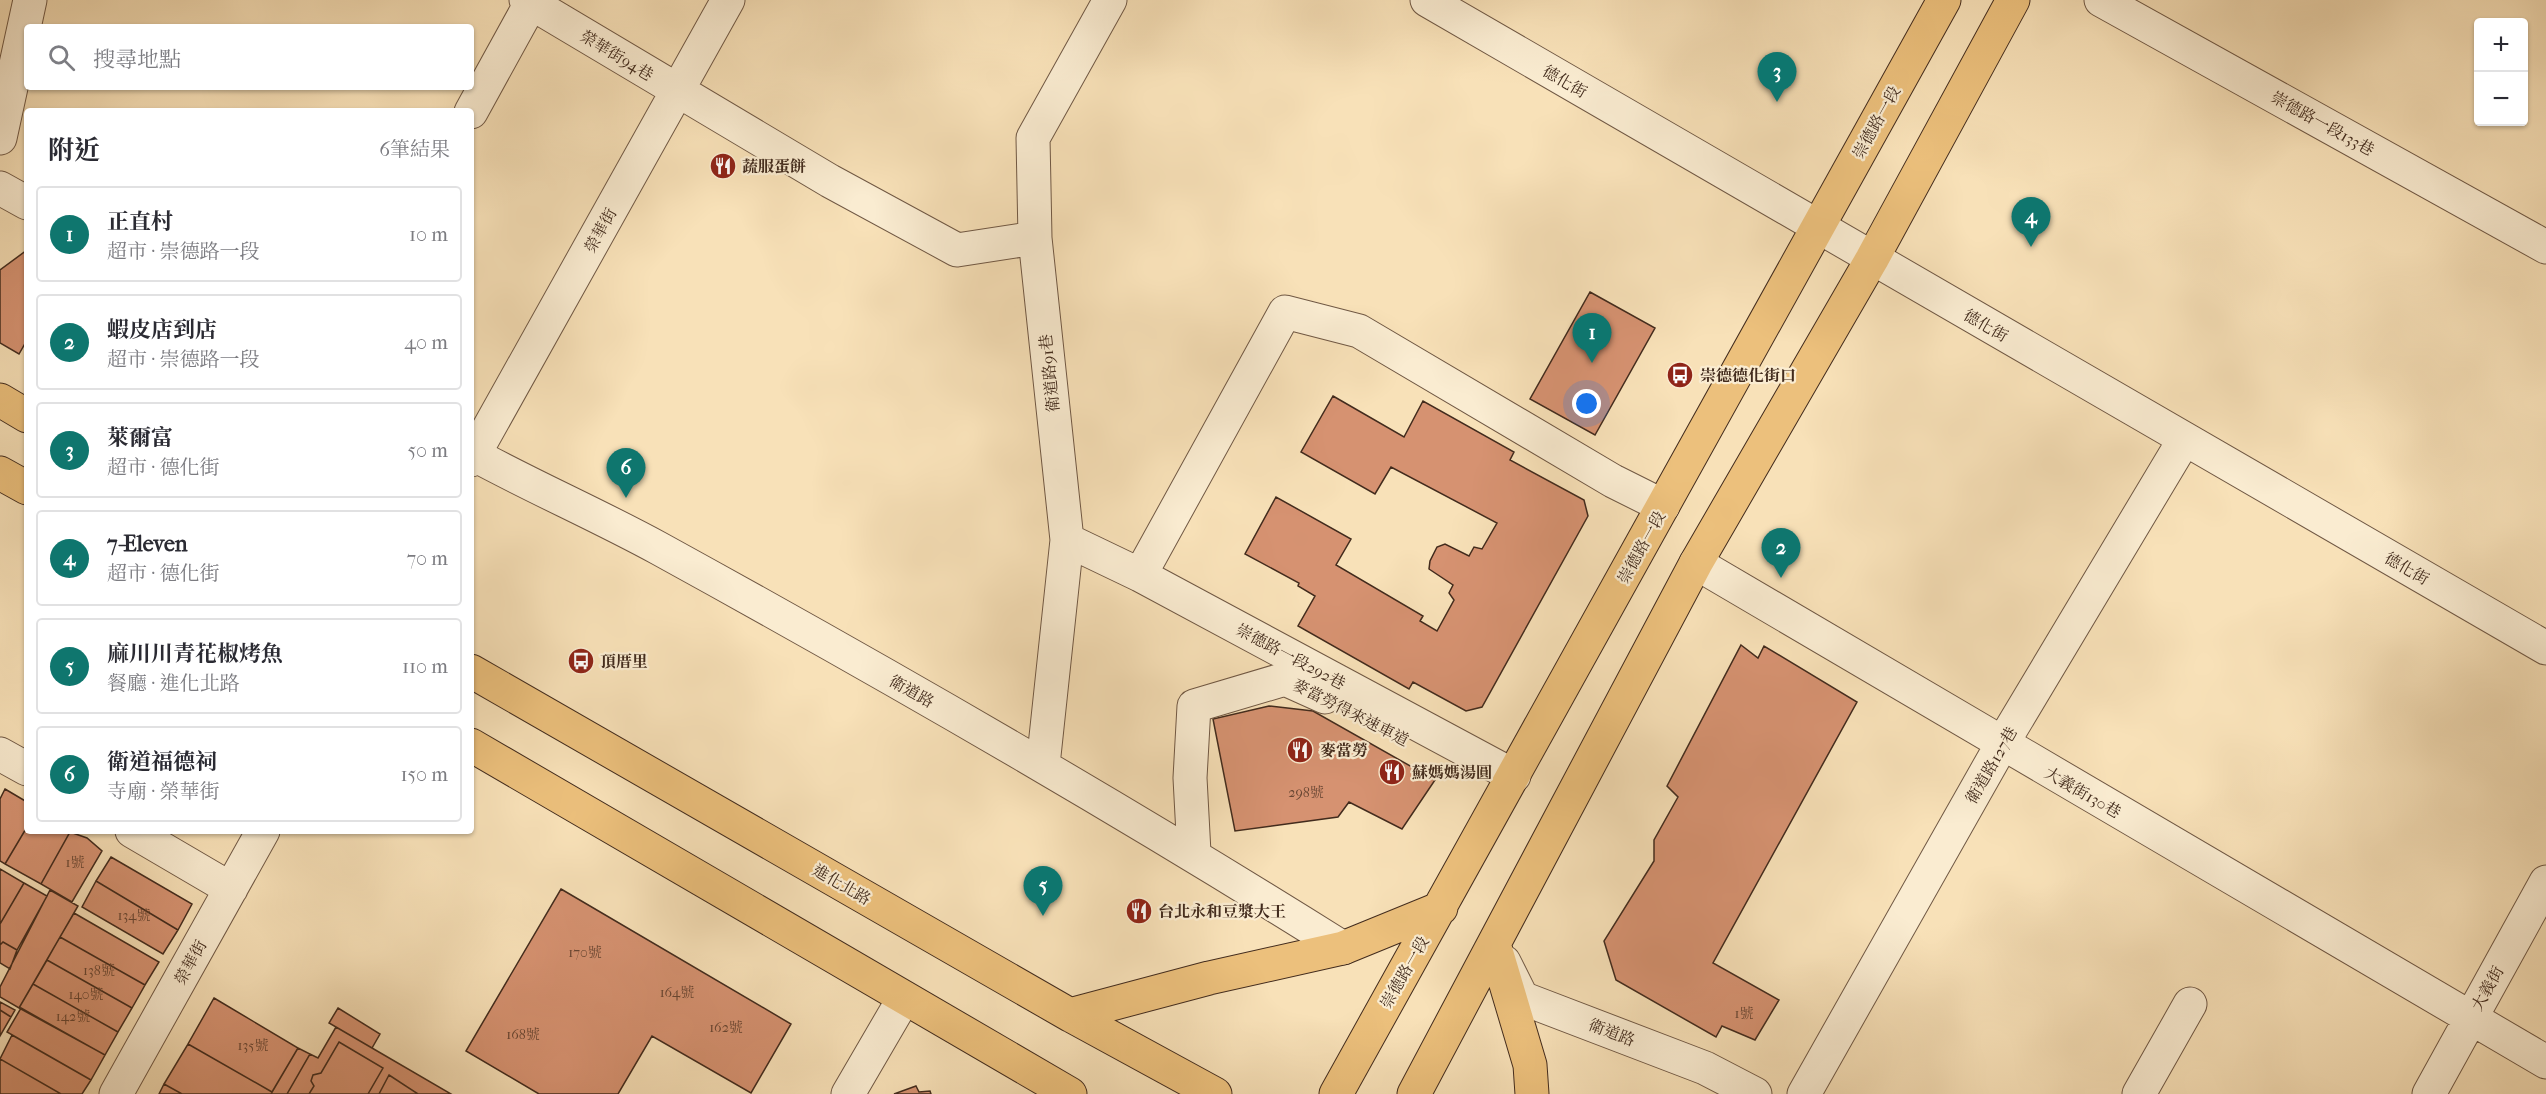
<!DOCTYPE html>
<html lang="zh-TW">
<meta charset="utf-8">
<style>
:root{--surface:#fff;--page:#f7f7f7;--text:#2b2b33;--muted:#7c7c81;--line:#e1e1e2;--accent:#0f766e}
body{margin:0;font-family:"IM FELL French Canon","Noto Serif TC",serif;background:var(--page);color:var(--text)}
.controls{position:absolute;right:18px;top:18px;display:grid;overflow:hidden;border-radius:6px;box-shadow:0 2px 4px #0004}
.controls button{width:54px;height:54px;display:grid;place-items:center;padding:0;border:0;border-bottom:2px solid var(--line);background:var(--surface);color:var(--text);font:30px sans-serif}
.you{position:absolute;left:1587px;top:404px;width:21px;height:21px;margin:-15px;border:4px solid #fff;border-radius:50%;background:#1a73e8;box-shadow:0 0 0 9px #1a73e833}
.badge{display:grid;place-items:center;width:39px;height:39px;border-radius:50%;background:var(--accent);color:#fff;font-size:20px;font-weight:700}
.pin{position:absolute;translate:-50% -50px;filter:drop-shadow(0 2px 3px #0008)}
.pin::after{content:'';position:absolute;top:32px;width:21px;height:18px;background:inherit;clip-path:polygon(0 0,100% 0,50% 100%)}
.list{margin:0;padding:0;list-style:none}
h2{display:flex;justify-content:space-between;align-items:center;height:78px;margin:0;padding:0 24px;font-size:26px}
h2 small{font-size:20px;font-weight:400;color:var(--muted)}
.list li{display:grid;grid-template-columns:39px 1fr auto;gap:18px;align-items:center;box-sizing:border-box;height:96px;margin:0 12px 12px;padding:0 12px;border:2px solid var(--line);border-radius:6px}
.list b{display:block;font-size:22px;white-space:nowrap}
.list p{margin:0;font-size:20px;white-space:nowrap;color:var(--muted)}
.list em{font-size:20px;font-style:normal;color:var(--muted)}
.icon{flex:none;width:33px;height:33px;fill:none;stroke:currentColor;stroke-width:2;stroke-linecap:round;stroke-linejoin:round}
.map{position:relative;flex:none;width:2546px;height:1094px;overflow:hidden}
.search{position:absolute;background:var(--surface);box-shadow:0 2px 4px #0004;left:24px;top:24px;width:450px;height:66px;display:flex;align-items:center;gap:15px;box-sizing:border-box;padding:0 21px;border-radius:6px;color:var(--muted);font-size:22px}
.panel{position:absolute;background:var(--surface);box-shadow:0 2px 4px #0004;left:24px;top:108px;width:450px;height:726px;border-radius:6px}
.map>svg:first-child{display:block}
.building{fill:#d69271;stroke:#422b1d;stroke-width:1.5}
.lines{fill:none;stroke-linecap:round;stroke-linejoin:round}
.minor-casing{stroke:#705844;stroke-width:35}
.major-casing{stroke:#422b1d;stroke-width:35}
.minor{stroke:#faecd1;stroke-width:33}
.major{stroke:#ecc07c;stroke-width:33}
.labels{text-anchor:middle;stroke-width:4.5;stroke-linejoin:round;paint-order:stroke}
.number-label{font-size:14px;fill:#674532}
.street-label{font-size:16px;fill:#422b1d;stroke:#faecd1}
.poi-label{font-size:16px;font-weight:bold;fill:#422b1d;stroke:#faecd1;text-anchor:start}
</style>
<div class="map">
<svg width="2546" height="1094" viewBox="0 0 2546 1094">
<rect width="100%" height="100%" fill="#f8e1b8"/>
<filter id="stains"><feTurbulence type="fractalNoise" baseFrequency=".00333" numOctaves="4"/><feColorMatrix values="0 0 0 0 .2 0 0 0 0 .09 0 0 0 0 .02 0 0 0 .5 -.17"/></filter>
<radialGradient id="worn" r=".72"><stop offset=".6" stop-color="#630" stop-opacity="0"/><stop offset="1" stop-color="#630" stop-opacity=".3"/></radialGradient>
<path class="building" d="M 27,250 L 27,340 L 19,354 L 0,343 L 0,270 Z
M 1590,292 L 1655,328 L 1595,435 L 1530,399 Z
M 1333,396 L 1404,437 L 1423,401 L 1514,452 L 1510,460 L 1584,500 L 1588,516 L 1482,707 L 1466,711 L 1413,682 L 1409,689 L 1298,626 L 1315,596 L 1298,586 L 1299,583 L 1245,554 L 1276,497 L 1351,539 L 1336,565 L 1423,616 L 1420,621 L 1437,631 L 1454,600 L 1449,593 L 1453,585 L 1429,569 L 1430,561 L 1437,547 L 1445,544 L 1469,556 L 1474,547 L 1482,549 L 1497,523 L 1391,467 L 1375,494 L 1301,452 Z
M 1741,645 L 1758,658 L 1764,646 L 1857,702 L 1713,963 L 1779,1000 L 1755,1040 L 1722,1026 L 1716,1037 L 1616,980 L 1604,941 L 1654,861 L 1654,840 L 1678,797 L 1667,786 Z
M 1269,706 L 1313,711 L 1435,780 L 1402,829 L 1349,802 L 1338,817 L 1235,831 L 1213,719 Z
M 5,789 L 27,802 L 27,827 L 5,864 L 0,861 L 0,799 Z
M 27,827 L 27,831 L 70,832 L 41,884 L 5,864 Z
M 70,832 L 87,838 L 102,851 L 72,902 L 41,884 Z
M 111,857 L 192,904 L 178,930 L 96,881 Z
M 0,869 L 24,883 L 0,924 Z
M 96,881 L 178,930 L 163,954 L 82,907 Z
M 24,883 L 47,896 L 17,950 L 3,942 L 0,945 L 0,924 Z
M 561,889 L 791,1024 L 751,1093 L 652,1036 L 618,1094 L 539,1094 L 466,1051 Z
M 50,890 L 78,906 L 19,1008 L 0,997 L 0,987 Z
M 74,913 L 159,962 L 145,985 L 60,937 Z
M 60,937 L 145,985 L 132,1008 L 47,960 Z
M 3,942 L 17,950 L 10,969 L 0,963 L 0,945 Z
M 47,960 L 132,1008 L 118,1032 L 33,984 Z
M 33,984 L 118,1032 L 105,1055 L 19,1008 Z
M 214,998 L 298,1048 L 272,1092 L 188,1044 Z
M 0,1002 L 15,1010 L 11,1017 L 0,1010 Z
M 21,1008 L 105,1055 L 91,1080 L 7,1032 Z
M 338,1008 L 380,1034 L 372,1048 L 329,1023 Z
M 0,1010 L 11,1017 L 0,1036 Z
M 336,1027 L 372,1048 L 451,1094 L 418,1094 L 389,1075 L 379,1094 L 368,1094 L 383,1068 L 339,1042 L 321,1073 L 313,1075 L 311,1081 L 314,1086 L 309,1094 L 287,1094 L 310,1054 L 318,1058 Z
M 12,1035 L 91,1080 L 82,1094 L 61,1094 L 0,1059 Z
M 339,1042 L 383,1068 L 368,1094 L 309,1094 L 314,1086 L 311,1081 L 313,1075 L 321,1073 Z
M 188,1044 L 272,1092 L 271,1094 L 182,1094 L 164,1084 Z
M 298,1048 L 310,1054 L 287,1094 L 271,1094 Z
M 0,1059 L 61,1094 L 0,1094 Z
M 389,1075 L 418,1094 L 379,1094 Z
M 164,1084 L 182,1094 L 159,1094 Z
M 916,1086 L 919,1092 L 930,1091 L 931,1094 L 894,1094 Z"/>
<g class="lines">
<defs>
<path id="minor" d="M 526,0 L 830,181 L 957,250 L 1035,238
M 1427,0 L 2546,648
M 2101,0 L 2546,247
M 471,112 L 531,3
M 0,138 L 30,0
M 0,188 L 27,203
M 471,453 C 533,487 598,515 660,549 C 891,676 1120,808 1343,948
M 471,460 L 728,0
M 1067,540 L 1140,575 L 1514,776
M 1696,563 L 2546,1062
M 1140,575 L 1285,312 L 1359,331 L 1613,481 L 1663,506
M 0,754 L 27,769
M 1043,765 L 1067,540 L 1035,238 L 1033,138 L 1110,0
M 132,831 L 231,889
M 1194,853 L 1190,778 L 1194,706 L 1285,679 L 1325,697
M 1504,962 L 1522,998 L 1705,1068 L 1755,1094
M 116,1094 L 263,831
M 848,1094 L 904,998
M 1804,1094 L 2002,744 L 2184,440
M 2139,1094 L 2190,1004
M 2429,1094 L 2546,882"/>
<path id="major" d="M 0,400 L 27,416
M 0,473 L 27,488
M 471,671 L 1070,1015 L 1215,1094
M 471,745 L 1070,1094
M 1494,944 L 1530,1065 L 1532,1094
M 1070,1015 L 1209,978 L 1343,948 L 1441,908
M 1336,1094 L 1944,0
M 1414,1094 L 1696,563 L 1872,259 L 2013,0"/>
</defs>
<use href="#minor" class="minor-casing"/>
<use href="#major" class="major-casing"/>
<use href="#minor" class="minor"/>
<use href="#major" class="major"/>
</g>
<defs>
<symbol id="restaurant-disc" viewBox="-11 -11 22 22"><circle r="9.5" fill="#8f2418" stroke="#faecd1"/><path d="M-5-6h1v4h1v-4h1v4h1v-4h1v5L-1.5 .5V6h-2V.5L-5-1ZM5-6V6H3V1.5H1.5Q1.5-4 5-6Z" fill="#fff"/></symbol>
<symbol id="bus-disc" viewBox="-11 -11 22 22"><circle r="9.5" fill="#8f2418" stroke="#faecd1"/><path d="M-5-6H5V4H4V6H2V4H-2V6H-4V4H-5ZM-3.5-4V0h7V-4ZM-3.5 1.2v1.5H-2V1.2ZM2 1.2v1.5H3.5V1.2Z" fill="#fff"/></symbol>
</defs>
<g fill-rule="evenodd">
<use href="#restaurant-disc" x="708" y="151" width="30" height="30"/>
<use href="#bus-disc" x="1665" y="360" width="30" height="30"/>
<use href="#bus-disc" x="566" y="646" width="30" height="30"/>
<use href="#restaurant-disc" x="1285" y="735" width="30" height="30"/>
<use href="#restaurant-disc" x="1377" y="757" width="30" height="30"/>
<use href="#restaurant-disc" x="1124" y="896" width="30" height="30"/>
</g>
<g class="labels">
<g class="number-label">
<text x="1306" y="797">298號</text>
<text x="75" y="867">1號</text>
<text x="134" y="920">134號</text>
<text x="585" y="957">170號</text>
<text x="99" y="975">138號</text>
<text x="677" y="997">164號</text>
<text x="86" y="999">140號</text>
<text x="1744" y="1018">1號</text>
<text x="73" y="1021">142號</text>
<text x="726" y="1032">162號</text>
<text x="523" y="1039">168號</text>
<text x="253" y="1050">135號</text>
</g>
<g class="street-label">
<text transform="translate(617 55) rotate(31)" y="6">榮華街94巷</text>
<text transform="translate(1565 81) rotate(30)" y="6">德化街</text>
<text transform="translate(1876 122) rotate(-61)" y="6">崇德路一段</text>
<text transform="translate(2323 123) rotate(29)" y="6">崇德路一段133巷</text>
<text transform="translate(600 230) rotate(-61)" y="6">榮華街</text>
<text transform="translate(1986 325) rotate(30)" y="6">德化街</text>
<text transform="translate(1049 373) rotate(-96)" y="6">衛道路91巷</text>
<text transform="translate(1641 547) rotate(-61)" y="6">崇德路一段</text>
<text transform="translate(2407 568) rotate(30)" y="6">德化街</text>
<text transform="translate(1291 656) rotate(28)" y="6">崇德路一段292巷</text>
<text transform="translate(912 691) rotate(29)" y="6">衛道路</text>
<text transform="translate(1351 712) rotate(27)" y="6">麥當勞得來速車道</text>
<text transform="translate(1991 765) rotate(-60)" y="6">衛道路127巷</text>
<text transform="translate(2083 792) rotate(30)" y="6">大義街130巷</text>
<text transform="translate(842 884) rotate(30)" y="6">進化北路</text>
<text transform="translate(190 962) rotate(-61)" y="6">榮華街</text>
<text transform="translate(1404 972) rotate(-60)" y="6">崇德路一段</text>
<text transform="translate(2487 988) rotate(-61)" y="6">大義街</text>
<text transform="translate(1612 1032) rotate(21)" y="6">衛道路</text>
</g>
<g class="poi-label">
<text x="742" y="172">蔬服蛋餅</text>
<text x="1700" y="381">崇德德化街口</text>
<text x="600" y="667">頂厝里</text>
<text x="1320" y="756">麥當勞</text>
<text x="1412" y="778">蘇媽媽湯圓</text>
<text x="1158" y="917">台北永和豆漿大王</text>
</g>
</g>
<rect width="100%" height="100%" filter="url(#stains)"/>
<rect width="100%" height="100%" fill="url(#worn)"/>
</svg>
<div class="controls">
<button>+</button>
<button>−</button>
</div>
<div class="you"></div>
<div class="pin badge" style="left:1592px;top:363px">1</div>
<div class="pin badge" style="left:1781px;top:578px">2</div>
<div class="pin badge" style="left:1777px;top:102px">3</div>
<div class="pin badge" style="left:2031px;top:247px">4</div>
<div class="pin badge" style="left:1043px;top:916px">5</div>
<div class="pin badge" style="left:626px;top:498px">6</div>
<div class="search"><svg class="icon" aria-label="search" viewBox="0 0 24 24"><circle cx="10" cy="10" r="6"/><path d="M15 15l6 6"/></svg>搜尋地點</div>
<section class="panel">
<h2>附近<small>6筆結果</small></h2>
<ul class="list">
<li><span class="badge">1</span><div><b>正直村</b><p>超市 · 崇德路一段</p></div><em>10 m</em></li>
<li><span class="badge">2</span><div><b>蝦皮店到店</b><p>超市 · 崇德路一段</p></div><em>40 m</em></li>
<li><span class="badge">3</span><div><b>萊爾富</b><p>超市 · 德化街</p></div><em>50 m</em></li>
<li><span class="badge">4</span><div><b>7-Eleven</b><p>超市 · 德化街</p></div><em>70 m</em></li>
<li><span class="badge">5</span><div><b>麻川川青花椒烤魚</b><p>餐廳 · 進化北路</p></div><em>110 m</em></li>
<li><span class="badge">6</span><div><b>衛道福德祠</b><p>寺廟 · 榮華街</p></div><em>150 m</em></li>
</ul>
</section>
</div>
